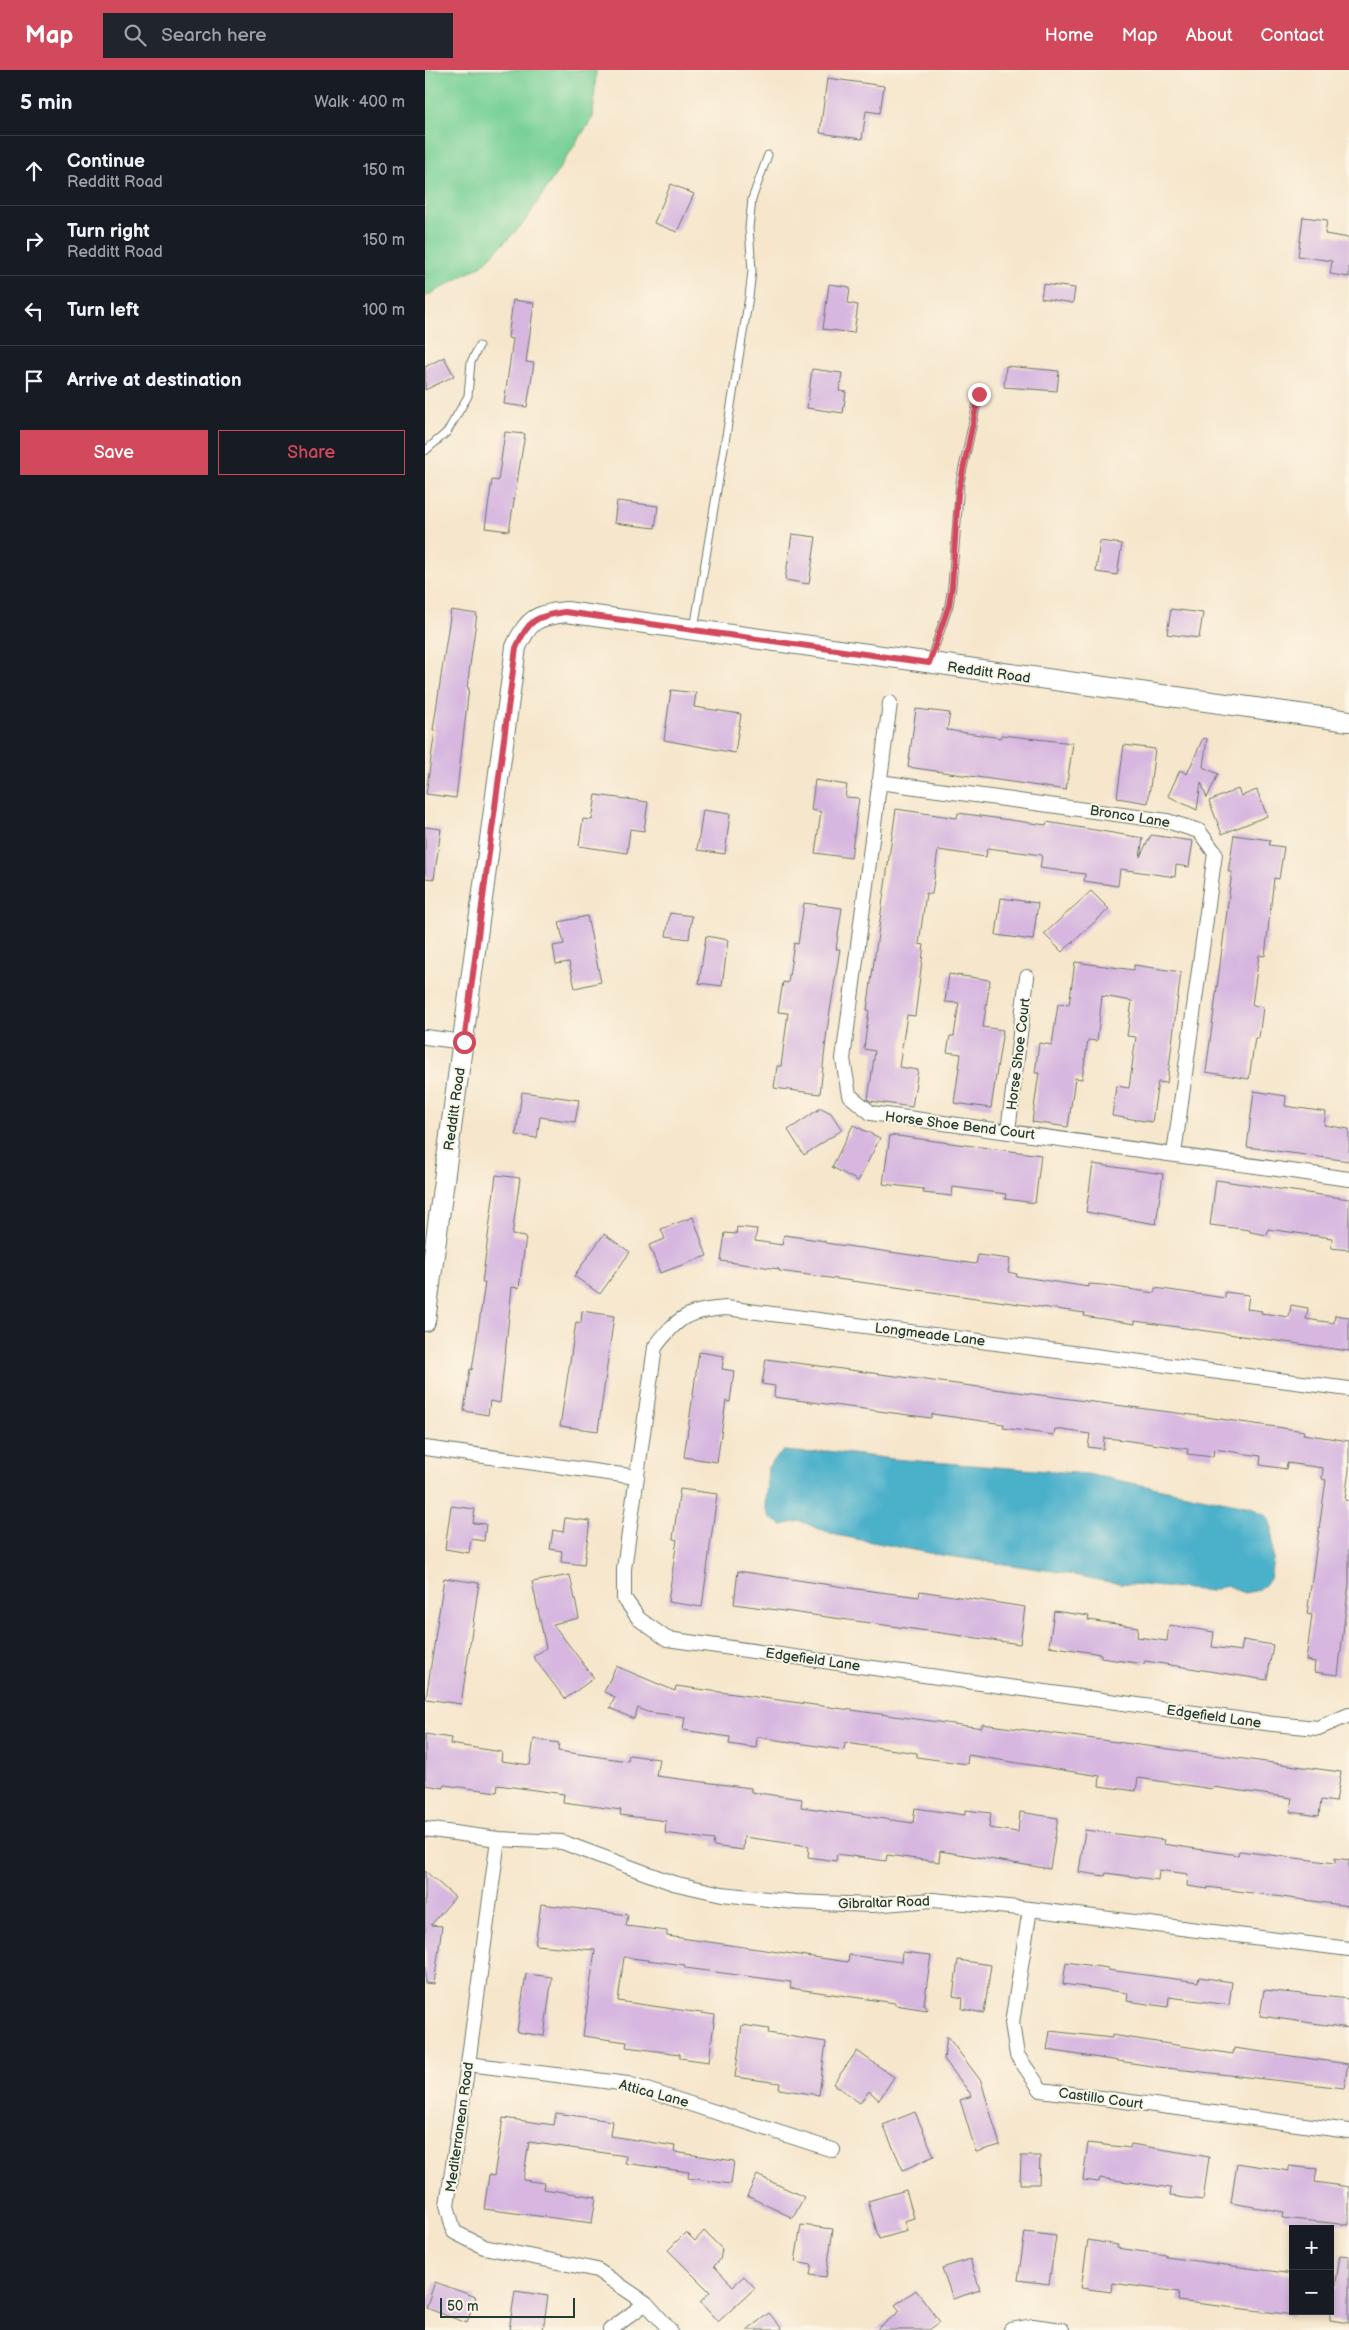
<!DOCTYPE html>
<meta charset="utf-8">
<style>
:root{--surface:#171b24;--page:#20242c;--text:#f1f3f6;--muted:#9ea1a6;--line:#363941;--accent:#d1495b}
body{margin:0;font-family:"Balsamiq Sans",sans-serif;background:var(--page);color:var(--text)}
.controls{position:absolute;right:15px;bottom:15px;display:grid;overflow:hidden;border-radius:0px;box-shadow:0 2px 8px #0003}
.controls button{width:45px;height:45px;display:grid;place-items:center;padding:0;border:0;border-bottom:1px solid var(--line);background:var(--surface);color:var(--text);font:25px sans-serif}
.scale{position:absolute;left:15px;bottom:12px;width:135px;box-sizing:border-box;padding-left:5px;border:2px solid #1f3d34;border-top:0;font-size:14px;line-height:18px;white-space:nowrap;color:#1f3d34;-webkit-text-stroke:4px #fcf5e5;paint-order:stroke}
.stop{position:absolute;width:15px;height:15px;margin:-11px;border:4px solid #d1495b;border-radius:50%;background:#fff}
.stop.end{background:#d1495b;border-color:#fff;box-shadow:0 1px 5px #0008}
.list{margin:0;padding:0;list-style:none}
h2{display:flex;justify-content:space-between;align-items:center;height:65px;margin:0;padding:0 20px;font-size:21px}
h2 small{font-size:16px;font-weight:400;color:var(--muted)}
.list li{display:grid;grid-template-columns:32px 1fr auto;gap:15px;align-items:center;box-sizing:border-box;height:70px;padding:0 20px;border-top:1px solid var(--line)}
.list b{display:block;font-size:19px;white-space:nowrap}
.list p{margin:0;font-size:16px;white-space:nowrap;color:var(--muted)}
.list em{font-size:16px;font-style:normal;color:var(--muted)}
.actions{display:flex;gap:10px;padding:15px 20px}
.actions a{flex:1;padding:11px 0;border:1px solid var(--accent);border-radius:0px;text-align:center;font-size:18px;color:var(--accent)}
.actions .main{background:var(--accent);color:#fff}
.icon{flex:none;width:28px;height:28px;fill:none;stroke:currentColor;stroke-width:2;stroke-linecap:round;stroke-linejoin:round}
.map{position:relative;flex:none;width:924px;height:2260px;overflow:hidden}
header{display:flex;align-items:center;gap:30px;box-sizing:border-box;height:70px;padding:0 25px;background:var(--accent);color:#fff}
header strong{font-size:24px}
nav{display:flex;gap:28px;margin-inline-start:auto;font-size:18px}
.search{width:350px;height:45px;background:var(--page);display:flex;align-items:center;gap:12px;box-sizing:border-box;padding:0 18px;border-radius:0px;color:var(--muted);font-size:19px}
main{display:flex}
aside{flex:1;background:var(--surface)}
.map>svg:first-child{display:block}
.green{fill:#79d197;stroke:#4c8766}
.water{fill:#4bb1ca;stroke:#35777f}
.building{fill:#d7b7e0}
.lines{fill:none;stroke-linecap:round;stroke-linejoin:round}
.lane-casing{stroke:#6a7869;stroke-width:9}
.street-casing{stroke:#6a7869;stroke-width:16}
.secondary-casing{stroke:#6a7869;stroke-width:22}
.lane{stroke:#fff;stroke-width:7}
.street{stroke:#fff;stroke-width:14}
.secondary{stroke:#fff;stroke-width:20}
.route{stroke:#d1495b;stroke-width:6}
.labels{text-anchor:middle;stroke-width:4;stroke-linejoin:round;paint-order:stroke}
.street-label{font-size:14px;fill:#1f3d34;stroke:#fcf5e5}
</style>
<header>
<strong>Map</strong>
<div class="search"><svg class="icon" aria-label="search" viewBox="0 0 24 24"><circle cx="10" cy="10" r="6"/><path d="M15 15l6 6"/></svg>Search here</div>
<nav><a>Home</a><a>Map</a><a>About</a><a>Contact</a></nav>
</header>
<main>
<aside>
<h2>5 min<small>Walk · 400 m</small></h2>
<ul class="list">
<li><svg class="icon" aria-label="ahead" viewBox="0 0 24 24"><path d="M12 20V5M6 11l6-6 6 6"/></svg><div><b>Continue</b><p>Redditt Road</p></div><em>150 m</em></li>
<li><svg class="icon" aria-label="right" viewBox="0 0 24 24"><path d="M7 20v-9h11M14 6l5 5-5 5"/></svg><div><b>Turn right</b><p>Redditt Road</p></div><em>150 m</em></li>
<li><svg class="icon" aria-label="left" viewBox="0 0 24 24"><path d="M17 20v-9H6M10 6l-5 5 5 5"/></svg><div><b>Turn left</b></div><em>100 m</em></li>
<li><svg class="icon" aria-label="arrive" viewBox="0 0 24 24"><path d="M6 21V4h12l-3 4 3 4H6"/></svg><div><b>Arrive at destination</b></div></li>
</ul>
<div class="actions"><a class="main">Save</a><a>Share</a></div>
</aside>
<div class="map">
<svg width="924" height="2260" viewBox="0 0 924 2260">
<rect width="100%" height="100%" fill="#fcf5e5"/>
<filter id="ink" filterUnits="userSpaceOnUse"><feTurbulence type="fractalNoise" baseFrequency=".02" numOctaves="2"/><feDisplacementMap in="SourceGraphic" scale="10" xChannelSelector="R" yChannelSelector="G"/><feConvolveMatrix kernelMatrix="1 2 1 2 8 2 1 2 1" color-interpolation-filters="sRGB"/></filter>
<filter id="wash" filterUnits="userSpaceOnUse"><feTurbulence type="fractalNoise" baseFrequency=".0096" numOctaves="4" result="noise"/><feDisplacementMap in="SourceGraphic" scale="20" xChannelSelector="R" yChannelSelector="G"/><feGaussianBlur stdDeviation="1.12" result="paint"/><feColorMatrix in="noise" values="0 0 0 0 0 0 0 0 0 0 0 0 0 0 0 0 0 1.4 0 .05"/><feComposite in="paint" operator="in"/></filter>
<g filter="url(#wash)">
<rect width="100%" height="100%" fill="#f6e6cc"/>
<path class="green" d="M 0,0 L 171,0 L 168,47 L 98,154 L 57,195 L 0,227 Z"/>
<path class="water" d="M 358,1381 L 385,1383 L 402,1381 L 468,1389 L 662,1404 L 826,1437 L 843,1447 L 847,1458 L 848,1490 L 845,1509 L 835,1520 L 819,1523 L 801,1515 L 786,1521 L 684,1512 L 628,1501 L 509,1484 L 406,1464 L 375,1451 L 357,1455 L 344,1447 L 340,1436 L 343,1397 Z"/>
<g id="blocks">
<path class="building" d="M 402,8 L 459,16 L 455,43 L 441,41 L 437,69 L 395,63 Z
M 246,114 L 269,124 L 252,162 L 229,153 Z
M 878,147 L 902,150 L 900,164 L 924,168 L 924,207 L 905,204 L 907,191 L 873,186 Z
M 404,214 L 425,217 L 423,233 L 433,235 L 429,263 L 398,259 Z
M 618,214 L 650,218 L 648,233 L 616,228 Z
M 88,230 L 109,233 L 101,292 L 109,293 L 102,337 L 79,334 L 88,269 L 83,268 Z
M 19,287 L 29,306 L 0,320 L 0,297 Z
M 581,296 L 634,301 L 632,321 L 579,317 Z
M 387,299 L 417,303 L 414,321 L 421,322 L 418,343 L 382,338 Z
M 80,362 L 100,364 L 84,461 L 60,458 L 67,410 L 73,411 Z
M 192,431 L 233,436 L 230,458 L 189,453 Z
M 367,464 L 391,467 L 384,514 L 360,510 Z
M 675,471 L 697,474 L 692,505 L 671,502 Z
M 746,539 L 778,543 L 774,568 L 742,564 Z
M 26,540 L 52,544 L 42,618 L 44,618 L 31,728 L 1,724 L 10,660 L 8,660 Z
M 246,620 L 271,623 L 269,637 L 316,644 L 310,683 L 239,670 Z
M 491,639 L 525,643 L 522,660 L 576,668 L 576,665 L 648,673 L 641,720 L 483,697 Z
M 778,668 L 782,669 L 778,697 L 793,704 L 782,728 L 776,712 L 772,740 L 743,726 L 755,700 L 762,704 Z
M 699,675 L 730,679 L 723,733 L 692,728 Z
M 390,710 L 422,715 L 420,727 L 434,728 L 426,788 L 390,783 L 396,742 L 386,740 Z
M 813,719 L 816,726 L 832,720 L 842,746 L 797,764 L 784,731 Z
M 171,725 L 223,732 L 219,761 L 205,759 L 202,783 L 154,776 L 158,749 L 167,750 Z
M 471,739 L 532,748 L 533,743 L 621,755 L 622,752 L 718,768 L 715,787 L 726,765 L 768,771 L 764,797 L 751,795 L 750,807 L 695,799 L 693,816 L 659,811 L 660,804 L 615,798 L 617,785 L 562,778 L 561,787 L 513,780 L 507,824 L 501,823 L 494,874 L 499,875 L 490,946 L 482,945 L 474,997 L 493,1000 L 487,1037 L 445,1031 L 443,1029 L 450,981 L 439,979 L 444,940 L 442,940 Z
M 278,740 L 305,744 L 300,784 L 272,780 Z
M 0,757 L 16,759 L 9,809 L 0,808 Z
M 809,765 L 845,770 L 844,775 L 859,777 L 854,809 L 849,808 L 840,886 L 834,885 L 827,935 L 838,937 L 834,968 L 830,968 L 824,1009 L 781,1002 L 807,802 L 803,802 Z
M 666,821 L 684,839 L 637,882 L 619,864 Z
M 576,828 L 613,833 L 608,870 L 571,865 Z
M 379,833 L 417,838 L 411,879 L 415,879 L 402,960 L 395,1024 L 349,1018 L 352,996 L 356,996 L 363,943 L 353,942 L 358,912 L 363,913 L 369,873 L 373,874 Z
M 245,843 L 267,846 L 264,869 L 241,866 Z
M 162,846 L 176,912 L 150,918 L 144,892 L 131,894 L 128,876 L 139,874 L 134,852 Z
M 281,866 L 303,870 L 297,916 L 274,913 Z
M 650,892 L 709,900 L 709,895 L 756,902 L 742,1013 L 733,1012 L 727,1052 L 687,1046 L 691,1016 L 704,1018 L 711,967 L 702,966 L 707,931 L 677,926 L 672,971 L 663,970 L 657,1009 L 650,1008 L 643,1057 L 607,1052 L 614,1003 L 610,1003 L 614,973 L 627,975 L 633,934 L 644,935 Z
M 524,904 L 565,910 L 558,957 L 578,960 L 566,1038 L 529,1033 L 536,984 L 522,982 L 525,966 L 529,966 L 534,933 L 520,932 Z
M 829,1021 L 861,1026 L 860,1036 L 901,1042 L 899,1055 L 924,1059 L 924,1091 L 822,1077 Z
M 97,1022 L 154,1030 L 150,1052 L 115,1047 L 112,1068 L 91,1065 Z
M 396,1038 L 406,1043 L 417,1060 L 379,1085 L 363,1060 Z
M 428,1055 L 455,1068 L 433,1111 L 407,1097 Z
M 465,1065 L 616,1085 L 610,1133 L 580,1129 L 581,1124 L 528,1117 L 527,1126 L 498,1123 L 499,1119 L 458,1114 Z
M 668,1094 L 738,1104 L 731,1154 L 661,1142 Z
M 71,1105 L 95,1108 L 87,1165 L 101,1167 L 94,1218 L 87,1217 L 75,1333 L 65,1331 L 63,1345 L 39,1341 L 45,1299 L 47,1300 L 60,1213 L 57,1213 Z
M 791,1110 L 924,1129 L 924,1180 L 906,1178 L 907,1168 L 843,1159 L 842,1165 L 825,1162 L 825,1160 L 785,1155 Z
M 268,1147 L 282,1186 L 235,1203 L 224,1175 L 240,1169 L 236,1159 Z
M 312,1157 L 332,1159 L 330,1171 L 357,1175 L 359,1165 L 400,1171 L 400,1173 L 551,1194 L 553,1185 L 585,1189 L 583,1202 L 592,1204 L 591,1206 L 664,1217 L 664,1214 L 678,1215 L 729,1223 L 730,1218 L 800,1228 L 800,1222 L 824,1225 L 822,1239 L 837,1241 L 836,1243 L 864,1247 L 866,1235 L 883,1238 L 881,1249 L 909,1253 L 910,1245 L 924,1247 L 924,1281 L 710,1251 L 710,1254 L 659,1246 L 660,1243 L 354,1201 L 354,1199 L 296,1191 L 300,1163 L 311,1164 Z
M 179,1164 L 205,1182 L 175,1224 L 149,1206 Z
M 157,1241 L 189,1246 L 173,1361 L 135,1356 L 151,1252 L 156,1253 Z
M 274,1282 L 299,1286 L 297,1299 L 309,1301 L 305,1332 L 301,1331 L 292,1392 L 259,1387 Z
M 341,1289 L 767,1345 L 879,1361 L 878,1364 L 924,1371 L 924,1400 L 920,1430 L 924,1431 L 924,1513 L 913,1605 L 889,1602 L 890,1592 L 881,1590 L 887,1545 L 882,1544 L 901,1410 L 897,1409 L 898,1398 L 862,1393 L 861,1399 L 835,1395 L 836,1386 L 789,1379 L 788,1387 L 762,1384 L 763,1379 L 691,1369 L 679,1368 L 678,1379 L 663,1377 L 665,1364 L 630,1359 L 629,1365 L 578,1358 L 579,1354 L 507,1344 L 506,1348 L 349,1327 L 350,1316 L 337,1314 Z
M 255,1419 L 292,1424 L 277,1537 L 243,1532 L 252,1470 L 248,1469 Z
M 26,1436 L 50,1439 L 48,1453 L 61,1454 L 59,1471 L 46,1469 L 44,1483 L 20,1479 Z
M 140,1448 L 165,1451 L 159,1495 L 136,1492 L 137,1481 L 125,1479 L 128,1460 L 138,1462 Z
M 313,1501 L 432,1519 L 494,1527 L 495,1521 L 600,1537 L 595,1574 L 309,1534 Z
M 145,1505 L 154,1548 L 128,1554 L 169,1608 L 140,1629 L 108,1587 L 121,1578 L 107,1512 Z
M 19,1508 L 54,1513 L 36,1634 L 1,1629 Z
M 629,1541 L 664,1546 L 663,1550 L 713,1557 L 712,1567 L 742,1571 L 744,1555 L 789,1562 L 787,1577 L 816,1581 L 818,1570 L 848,1575 L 842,1610 L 720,1591 L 719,1594 L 676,1588 L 676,1584 L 624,1576 Z
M 191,1596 L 250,1621 L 251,1616 L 557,1658 L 557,1654 L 916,1702 L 911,1732 L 896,1730 L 894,1746 L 865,1742 L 867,1728 L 788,1717 L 788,1719 L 713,1708 L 711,1721 L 674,1716 L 675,1706 L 543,1685 L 542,1694 L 492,1687 L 492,1683 L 420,1673 L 419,1680 L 332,1667 L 331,1678 L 304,1674 L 305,1667 L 258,1660 L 260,1647 L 222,1642 L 213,1638 L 209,1649 L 185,1638 L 190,1627 L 179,1622 Z
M 0,1664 L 26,1668 L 25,1674 L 77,1682 L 76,1691 L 105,1695 L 109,1669 L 134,1673 L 133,1681 L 203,1691 L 204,1685 L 234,1689 L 231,1706 L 326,1718 L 326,1722 L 377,1729 L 376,1737 L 488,1753 L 490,1738 L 540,1745 L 540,1740 L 566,1743 L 564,1758 L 593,1762 L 595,1742 L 633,1748 L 625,1799 L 515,1781 L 514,1792 L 462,1785 L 461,1791 L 412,1784 L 411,1791 L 383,1787 L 384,1776 L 319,1767 L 318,1780 L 288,1776 L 289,1770 L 240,1763 L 241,1751 L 195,1745 L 196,1740 L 138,1732 L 139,1724 L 73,1715 L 72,1722 L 19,1715 L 19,1718 L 0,1715 Z
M 660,1760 L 739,1770 L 738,1774 L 813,1785 L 814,1781 L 910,1793 L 910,1788 L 924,1790 L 924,1836 L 783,1817 L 783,1819 L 762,1816 L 763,1804 L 734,1800 L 733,1810 L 681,1803 L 680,1806 L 654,1802 Z
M 0,1801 L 30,1827 L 6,1855 L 17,1856 L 9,1914 L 0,1913 Z
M 116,1834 L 203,1845 L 201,1856 L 242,1861 L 242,1866 L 423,1892 L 424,1885 L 476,1892 L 477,1882 L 506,1885 L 499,1934 L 498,1934 L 502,1940 L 470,1935 L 470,1933 L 365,1918 L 366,1912 L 260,1898 L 260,1895 L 199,1887 L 193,1931 L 290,1945 L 284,1992 L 255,1988 L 255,1984 L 201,1977 L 202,1972 L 158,1966 L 170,1880 L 110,1875 Z
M 533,1890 L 566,1895 L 559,1943 L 537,1939 L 538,1928 L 528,1926 Z
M 641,1892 L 683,1898 L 683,1900 L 773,1912 L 774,1907 L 807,1912 L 804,1935 L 744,1927 L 743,1937 L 702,1931 L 703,1923 L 638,1914 Z
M 101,1904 L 127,1907 L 119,1966 L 92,1962 Z
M 839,1920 L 924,1929 L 924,1958 L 835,1946 Z
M 317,1955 L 344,1959 L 343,1963 L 401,1972 L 394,2025 L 354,2019 L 355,2013 L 310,2007 Z
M 625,1961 L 687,1968 L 687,1965 L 808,1984 L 809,1978 L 923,1994 L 919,2018 L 733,1997 L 622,1980 Z
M 522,1966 L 556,2011 L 575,2075 L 551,2082 L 535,2030 L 547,2026 L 519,1989 Z
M 432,1981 L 469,2007 L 454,2030 L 444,2021 L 435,2033 L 408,2014 Z
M 490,2042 L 509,2086 L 478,2100 L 458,2055 Z
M 131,2043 L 187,2051 L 185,2066 L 250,2076 L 249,2082 L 309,2091 L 306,2114 L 263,2108 L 264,2102 L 200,2093 L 201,2086 L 104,2072 L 98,2110 L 119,2113 L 118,2119 L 171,2127 L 167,2153 L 59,2139 L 64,2105 L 69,2106 L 78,2048 L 129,2055 Z
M 663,2073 L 705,2078 L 706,2074 L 784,2087 L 778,2130 L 745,2126 L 746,2118 L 675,2108 L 674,2112 L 658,2110 Z
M 596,2086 L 615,2086 L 614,2114 L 595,2114 Z
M 812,2093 L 864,2101 L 864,2096 L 892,2099 L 890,2112 L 924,2117 L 924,2155 L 858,2148 L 859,2142 L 806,2133 Z
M 332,2105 L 379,2127 L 368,2148 L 322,2126 Z
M 481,2120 L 489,2148 L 479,2151 L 482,2161 L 454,2169 L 443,2131 Z
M 376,2155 L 408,2159 L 401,2207 L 385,2205 L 387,2195 L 370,2192 Z
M 279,2161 L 297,2179 L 295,2190 L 289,2196 L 308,2216 L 319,2206 L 330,2218 L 293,2252 L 275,2232 L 285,2222 L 243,2180 L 261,2162 L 270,2171 Z
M 600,2162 L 631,2166 L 624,2214 L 593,2210 Z
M 663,2170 L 693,2175 L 692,2178 L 741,2185 L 741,2187 L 868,2204 L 868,2245 L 753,2231 L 754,2222 L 687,2213 L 686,2222 L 656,2218 Z
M 915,2185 L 924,2186 L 924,2253 L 905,2250 L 905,2218 L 910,2219 Z
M 545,2189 L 555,2220 L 528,2229 L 517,2198 Z
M 10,2212 L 51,2227 L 42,2253 L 1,2238 Z
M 491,2220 L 515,2252 L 504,2260 L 451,2260 L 475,2241 L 470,2235 Z
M 90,2221 L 123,2226 L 118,2260 L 84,2260 Z
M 344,2243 L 358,2260 L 322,2260 Z"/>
</g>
</g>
<g filter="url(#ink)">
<use href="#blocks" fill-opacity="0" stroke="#6a7869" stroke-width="1"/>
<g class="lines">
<defs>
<path id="lane" d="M 0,381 L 22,362 L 43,326 L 46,292 L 54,276
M 269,559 L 324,227 L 327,201 L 324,158 L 327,129 L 343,85
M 505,591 L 524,535 L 527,516 L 535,412 L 554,324"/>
<path id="street" d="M 465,633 L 418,989 L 424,1025 L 446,1043 L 924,1109
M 454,712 L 742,751 L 774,761 L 790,783 L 749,1084
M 0,967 L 39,972
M 583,1061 L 602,907
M 924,1319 L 301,1238 C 262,1241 254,1246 230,1277 L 199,1499 L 199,1528 L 214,1549 L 242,1569 L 848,1654 L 893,1658 L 924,1645
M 0,1378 L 212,1407
M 0,1759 L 73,1769 L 137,1772 L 248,1813 L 297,1824 L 370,1832 L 447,1835 L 508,1830 L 605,1839 L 924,1879
M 73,1769 L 43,1994 L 22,2135 L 29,2162 L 59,2177 L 172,2200 L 221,2233 L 245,2260
M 605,1839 L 587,1953 L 592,1985 L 616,2020 L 924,2061
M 43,1994 L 203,2014 L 408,2080
M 185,2260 L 221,2233
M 586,2260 L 608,2256 L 637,2260"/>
<path id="secondary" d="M 0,1251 L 91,577 C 103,550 111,545 141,542 L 924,651"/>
</defs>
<use href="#lane" class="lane-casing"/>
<use href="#street" class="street-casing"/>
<use href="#secondary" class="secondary-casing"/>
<use href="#lane" class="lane"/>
<use href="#street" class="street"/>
<use href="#secondary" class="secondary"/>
</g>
</g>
<g class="lines" filter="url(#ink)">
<path class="route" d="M 39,972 L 91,578 C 103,550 111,546 140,542 L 504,593 L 524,535 L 527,516 L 533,424 L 554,324"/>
</g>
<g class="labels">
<g class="street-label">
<text transform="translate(564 602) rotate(8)" y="5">Redditt Road</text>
<text transform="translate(705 746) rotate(9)" y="5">Bronco Lane</text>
<text transform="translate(593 984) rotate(-83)" y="5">Horse Shoe Court</text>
<text transform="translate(29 1039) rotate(-82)" y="5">Redditt Road</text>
<text transform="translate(535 1055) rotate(7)" y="5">Horse Shoe Bend Court</text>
<text transform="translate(505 1264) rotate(7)" y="5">Longmeade Lane</text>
<text transform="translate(388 1589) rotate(8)" y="5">Edgefield Lane</text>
<text transform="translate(789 1646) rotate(8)" y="5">Edgefield Lane</text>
<text transform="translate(459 1832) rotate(-2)" y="5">Gibraltar Road</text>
<text transform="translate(229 2023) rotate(15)" y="5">Attica Lane</text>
<text transform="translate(676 2028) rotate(8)" y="5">Castillo Court</text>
<text transform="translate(34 2057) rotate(-82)" y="5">Mediterranean Road</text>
</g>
</g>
</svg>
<div class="controls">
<button>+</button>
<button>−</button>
</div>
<div class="scale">50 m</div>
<div class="stop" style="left:39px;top:972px"></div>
<div class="stop end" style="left:554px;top:324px"></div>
</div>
</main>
